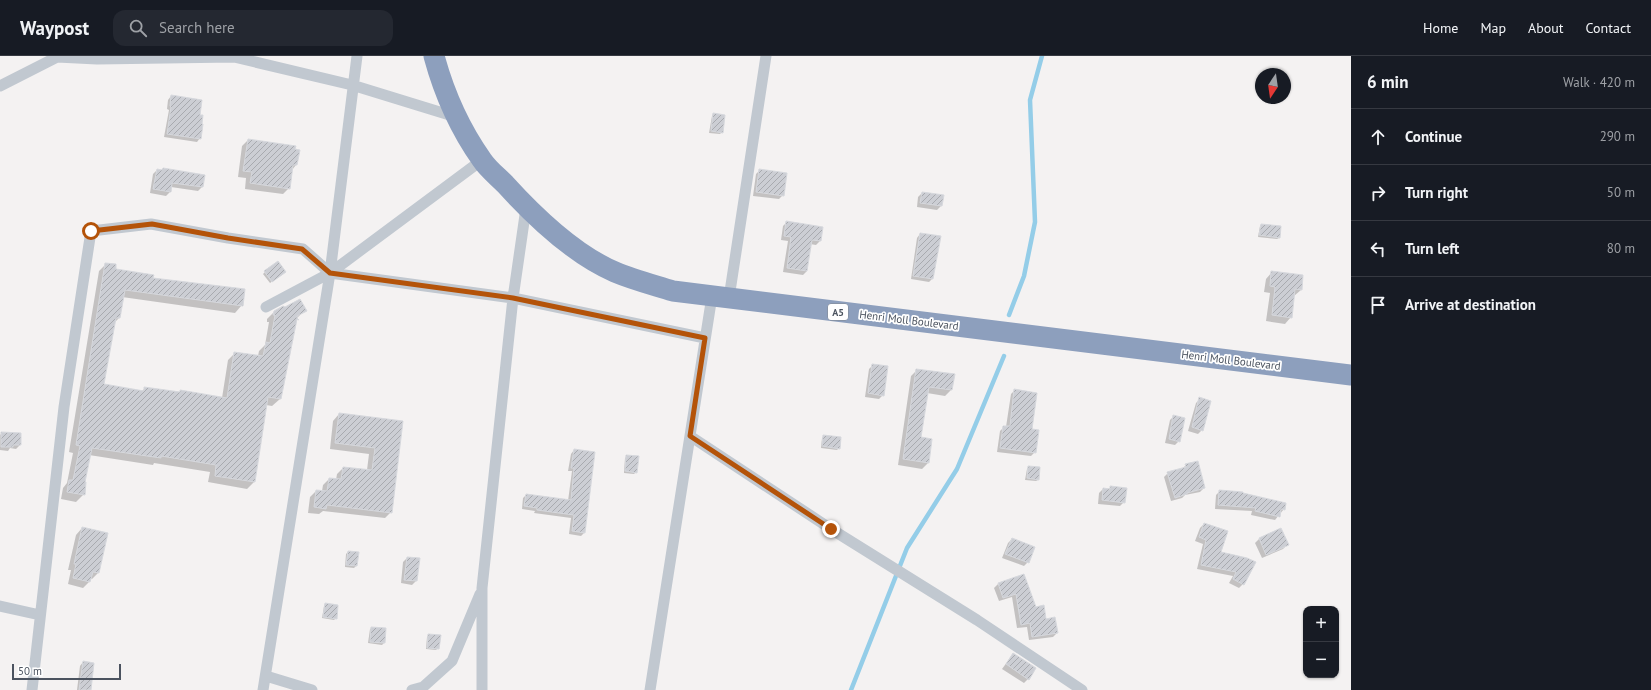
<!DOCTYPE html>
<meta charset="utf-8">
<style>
:root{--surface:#171b24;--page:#242831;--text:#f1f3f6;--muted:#9ea1a6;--line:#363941}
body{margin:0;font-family:"PT Sans",sans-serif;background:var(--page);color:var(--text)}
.controls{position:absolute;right:12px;bottom:12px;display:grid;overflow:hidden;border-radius:8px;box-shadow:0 1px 3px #0004}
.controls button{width:36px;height:36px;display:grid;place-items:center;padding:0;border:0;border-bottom:1px solid var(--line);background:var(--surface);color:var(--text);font:20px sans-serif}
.compass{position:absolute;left:1255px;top:12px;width:36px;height:36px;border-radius:50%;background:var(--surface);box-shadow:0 1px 3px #0004;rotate:193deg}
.scale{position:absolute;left:12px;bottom:10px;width:109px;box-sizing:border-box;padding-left:4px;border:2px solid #4b535f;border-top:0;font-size:11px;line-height:14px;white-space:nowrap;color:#4b535f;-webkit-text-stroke:3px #fff;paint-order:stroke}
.stop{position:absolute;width:12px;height:12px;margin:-9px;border:3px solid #b45309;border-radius:50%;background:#fff}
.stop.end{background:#b45309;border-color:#fff;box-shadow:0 1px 4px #0008}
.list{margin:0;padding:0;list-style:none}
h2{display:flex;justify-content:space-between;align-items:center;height:52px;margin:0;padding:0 16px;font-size:17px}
h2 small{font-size:13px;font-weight:400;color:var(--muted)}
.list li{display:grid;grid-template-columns:26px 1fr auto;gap:12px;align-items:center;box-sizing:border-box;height:56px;padding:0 16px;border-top:1px solid var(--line)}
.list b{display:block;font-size:15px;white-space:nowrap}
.list em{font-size:13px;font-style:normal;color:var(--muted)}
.icon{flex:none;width:22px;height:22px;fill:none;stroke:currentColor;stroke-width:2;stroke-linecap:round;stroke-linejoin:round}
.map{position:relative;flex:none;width:1351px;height:634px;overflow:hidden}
header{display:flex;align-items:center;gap:24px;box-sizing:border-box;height:56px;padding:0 20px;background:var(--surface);border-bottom:1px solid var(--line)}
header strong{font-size:19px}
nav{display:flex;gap:22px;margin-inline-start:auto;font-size:14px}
.search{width:280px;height:36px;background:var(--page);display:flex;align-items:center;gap:10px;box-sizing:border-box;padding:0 14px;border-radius:12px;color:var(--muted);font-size:15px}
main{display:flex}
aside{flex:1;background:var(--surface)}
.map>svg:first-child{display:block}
.shadow{fill:#0003}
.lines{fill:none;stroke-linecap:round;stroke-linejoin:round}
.stream{stroke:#94cde8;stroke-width:4.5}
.building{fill:url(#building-hatch);stroke:#d6d8dd}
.street{stroke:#c1c8d0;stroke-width:11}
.highway{stroke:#8d9fbd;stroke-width:21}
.route{stroke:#b45309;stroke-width:5}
.labels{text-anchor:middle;stroke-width:3.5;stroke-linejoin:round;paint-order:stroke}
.shield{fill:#fff;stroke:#81878f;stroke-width:1}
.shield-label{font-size:10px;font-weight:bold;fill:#4b535f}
.street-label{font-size:11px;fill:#4b535f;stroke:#fff}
</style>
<header>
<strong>Waypost</strong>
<div class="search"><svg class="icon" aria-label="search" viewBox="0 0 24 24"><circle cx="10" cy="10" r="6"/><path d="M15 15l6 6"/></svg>Search here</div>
<nav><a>Home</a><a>Map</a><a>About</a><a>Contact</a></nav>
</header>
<main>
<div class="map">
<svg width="1351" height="634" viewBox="0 0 1351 634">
<defs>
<pattern id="building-hatch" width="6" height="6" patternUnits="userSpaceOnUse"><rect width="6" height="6" fill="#ccced4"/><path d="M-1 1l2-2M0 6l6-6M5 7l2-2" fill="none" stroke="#a8aaaf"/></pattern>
</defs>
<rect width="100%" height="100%" fill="#f4f2f2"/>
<path class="shadow" d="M 171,40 L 199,60 L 200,82 L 197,86 L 164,81 L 169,54 L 167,53 L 168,44 Z
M 713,58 L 722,76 L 720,78 L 709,77 L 712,60 Z
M 248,84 L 296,109 L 292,114 L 289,132 L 283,138 L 245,133 L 246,122 L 238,121 L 242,90 Z
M 163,113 L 204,120 L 202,131 L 198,135 L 171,131 L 170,136 L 166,140 L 150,137 L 153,118 L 157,114 L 161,115 Z
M 760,114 L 783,139 L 779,143 L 753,140 L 756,118 Z
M 922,137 L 941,150 L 937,154 L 917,151 L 918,141 Z
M 787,166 L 820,185 L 816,189 L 810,188 L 807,215 L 803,219 L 783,216 L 788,185 L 781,184 L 783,170 Z
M 1261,169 L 1279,182 L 1277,183 L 1258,181 L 1260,170 Z
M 920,178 L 932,223 L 929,226 L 911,223 L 917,182 Z
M 106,208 L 115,214 L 152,222 L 242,249 L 235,257 L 122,241 L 119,262 L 114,267 L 103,329 L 141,336 L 145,332 L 179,337 L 181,335 L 222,342 L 228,304 L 235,297 L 258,300 L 259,295 L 265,289 L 269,266 L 267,266 L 267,263 L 275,255 L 305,254 L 296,263 L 297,264 L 295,266 L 280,343 L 272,350 L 266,349 L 254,426 L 247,433 L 208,426 L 210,416 L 154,407 L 153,409 L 89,399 L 84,427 L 84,438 L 76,446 L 61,443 L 63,432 L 67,427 L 73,397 L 69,396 L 99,215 Z
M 265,216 L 283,218 L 270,227 L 263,218 Z
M 1272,216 L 1301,234 L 1294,240 L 1291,261 L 1285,268 L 1266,265 L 1270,237 L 1264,236 L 1266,223 Z
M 873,309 L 883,339 L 879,343 L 865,341 L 869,313 Z
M 917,314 L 953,319 L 951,334 L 945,340 L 927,337 L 920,382 L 928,407 L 922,413 L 898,409 L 911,320 Z
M 1015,334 L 1031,374 L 1035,396 L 1031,400 L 997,396 L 1000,375 L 1004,371 L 1006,371 L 1011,338 Z
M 1200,343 L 1202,374 L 1198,378 L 1188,375 L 1196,347 Z
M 339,358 L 402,366 L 391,456 L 385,462 L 323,455 L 319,458 L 308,457 L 310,441 L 316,435 L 322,435 L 323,429 L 329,423 L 336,424 L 337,418 L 343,412 L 367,414 L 369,398 L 330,393 L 333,365 Z
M 1174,360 L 1179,385 L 1175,389 L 1165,387 L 1170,364 Z
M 2,377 L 20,389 L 16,393 L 10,392 L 8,395 L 0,394 L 0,379 Z
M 824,380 L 839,392 L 837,394 L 821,392 L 822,382 Z
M 574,394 L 584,477 L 581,480 L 569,478 L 571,462 L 534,457 L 535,455 L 522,453 L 523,442 L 526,439 L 568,445 L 572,415 L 568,415 L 571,398 Z
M 627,400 L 636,416 L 634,418 L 624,417 L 625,402 Z
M 1186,409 L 1204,432 L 1200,436 L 1185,439 L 1182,442 L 1171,445 L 1164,421 L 1168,417 L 1182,413 Z
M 1029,411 L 1038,424 L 1036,425 L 1025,424 L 1027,413 Z
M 1111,431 L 1124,446 L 1120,450 L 1098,448 L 1099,437 L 1103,433 L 1107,434 Z
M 1220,435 L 1284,453 L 1275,464 L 1251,459 L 1252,455 L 1215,453 L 1216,439 Z
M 1204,468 L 1220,497 L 1247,502 L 1243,528 L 1239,532 L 1229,527 L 1233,520 L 1197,513 L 1203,488 L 1195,485 L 1200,472 Z
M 82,472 L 98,517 L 92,523 L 90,522 L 89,526 L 83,532 L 68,528 L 71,514 L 68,514 L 76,479 Z
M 1280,473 L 1287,489 L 1283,493 L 1262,502 L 1255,487 L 1259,483 Z
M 1012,483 L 1028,506 L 1024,510 L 1002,502 L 1008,487 Z
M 348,496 L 358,497 L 356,510 L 354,512 L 345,511 L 346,498 Z
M 407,502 L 416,525 L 412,529 L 401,527 L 403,506 Z
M 1024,519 L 1035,552 L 1057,577 L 1053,581 L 1029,584 L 1027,571 L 1017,572 L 1012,541 L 999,545 L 994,532 L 998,528 Z
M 325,548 L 336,562 L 334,564 L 322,562 L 324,550 Z
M 372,572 L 384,587 L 382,589 L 368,587 L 370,573 Z
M 429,579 L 438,592 L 436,594 L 426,593 L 427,581 Z
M 1013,598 L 1028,623 L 1024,627 L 1002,613 Z
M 83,606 L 90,634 L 77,634 L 80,610 Z"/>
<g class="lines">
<path class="stream" d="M 1009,259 L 1024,220 L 1035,166 L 1030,44 L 1042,0
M 851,634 L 907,492 L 957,413 L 1004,300"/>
</g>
<path class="building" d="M 171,39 L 202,44 L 200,59 L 203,59 L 202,68 L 203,68 L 201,83 L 167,78 L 171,51 L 170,50 Z
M 713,57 L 725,59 L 723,77 L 711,75 Z
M 248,83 L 296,90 L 295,93 L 300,94 L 297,109 L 293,109 L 290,133 L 250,127 L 252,116 L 243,115 Z
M 163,112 L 205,119 L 203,131 L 172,127 L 171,136 L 153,133 L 157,113 L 162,114 Z
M 759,113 L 787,117 L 784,140 L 756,136 Z
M 922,136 L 944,139 L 942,150 L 920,147 Z
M 786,165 L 823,171 L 821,185 L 812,184 L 807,215 L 787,212 L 791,181 L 784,180 Z
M 1261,168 L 1281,170 L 1280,182 L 1259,179 Z
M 920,177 L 941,180 L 933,223 L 913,220 Z
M 278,205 L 286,216 L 272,226 L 264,215 Z
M 105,207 L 116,208 L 116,213 L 154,219 L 153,222 L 245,233 L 243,250 L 125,234 L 120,262 L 116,262 L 104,328 L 144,335 L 144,331 L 180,336 L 180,334 L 227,342 L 234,296 L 263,300 L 266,286 L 270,287 L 275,259 L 273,259 L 274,255 L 283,250 L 285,251 L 300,243 L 307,255 L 297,260 L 297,262 L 299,264 L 297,263 L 281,343 L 268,341 L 255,426 L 215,420 L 216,409 L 161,400 L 161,402 L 92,392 L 85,426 L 86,426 L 85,439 L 67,436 L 69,424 L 73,424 L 80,390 L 76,389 Z
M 1271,215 L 1303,219 L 1302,234 L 1295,233 L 1292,262 L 1272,259 L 1275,231 L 1270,230 Z
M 872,308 L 888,310 L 884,340 L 868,337 Z
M 916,313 L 955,318 L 952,334 L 929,331 L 921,381 L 932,383 L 929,407 L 903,403 Z
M 1014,333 L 1037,337 L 1032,373 L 1039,374 L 1036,397 L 1000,392 L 1003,370 L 1010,370 Z
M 1199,341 L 1211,345 L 1203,375 L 1192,371 Z
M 339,357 L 403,365 L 392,457 L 327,449 L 326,453 L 314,451 L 316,434 L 327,435 L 329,422 L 341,423 L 343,411 L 372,414 L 375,392 L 335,387 Z
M 1173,359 L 1185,362 L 1180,386 L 1169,383 Z
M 1,376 L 21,377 L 21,389 L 13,389 L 13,391 L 1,391 Z
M 823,379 L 841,381 L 840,393 L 822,390 Z
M 574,393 L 595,396 L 585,477 L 572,475 L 574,459 L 537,454 L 537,452 L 524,450 L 526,438 L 571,444 L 574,412 L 571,412 Z
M 626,399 L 639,400 L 637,417 L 625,415 Z
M 1198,405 L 1205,432 L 1187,437 L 1187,438 L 1175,442 L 1167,416 L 1186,411 L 1185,408 Z
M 1028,410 L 1040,411 L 1039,424 L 1027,422 Z
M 1110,430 L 1127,432 L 1125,447 L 1102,444 L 1103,432 L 1110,433 Z
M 1219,434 L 1243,436 L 1243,437 L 1286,447 L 1285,454 L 1281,453 L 1280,461 L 1255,455 L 1256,452 L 1218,449 Z
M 1204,467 L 1228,475 L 1221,496 L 1247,502 L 1256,506 L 1244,529 L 1233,523 L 1236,516 L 1201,509 L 1206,484 L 1199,481 Z
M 82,471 L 108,477 L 99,517 L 93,516 L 90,526 L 73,522 L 76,508 L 74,508 Z
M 1281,472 L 1289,489 L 1266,499 L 1259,482 Z
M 1012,482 L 1035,491 L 1029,507 L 1005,498 Z
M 348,495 L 359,496 L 357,510 L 346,509 Z
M 407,501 L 420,502 L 417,525 L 404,524 Z
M 1024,518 L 1036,551 L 1044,549 L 1046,563 L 1055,561 L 1058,577 L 1032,581 L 1030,567 L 1021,569 L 1016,538 L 1003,542 L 998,527 Z
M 325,547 L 338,549 L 337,563 L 323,561 Z
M 371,571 L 386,572 L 385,587 L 370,586 Z
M 428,578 L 441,579 L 439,593 L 427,592 Z
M 1013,597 L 1036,612 L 1029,624 L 1006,608 Z
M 83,605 L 94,607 L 91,634 L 79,634 Z"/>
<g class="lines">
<path class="street" d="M 0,30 L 57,1 L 97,3 L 234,1 L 352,29 L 456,61
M 729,242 L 766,0
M 266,251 L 330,217 L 513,242 L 705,282
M 690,380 L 831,473 L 977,564 L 1082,634
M 0,550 L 40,559
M 266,620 L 312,634
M 32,634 L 64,351 L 91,175 L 151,168 L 228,182 L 303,193 L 330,217 L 482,104
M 263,634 L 330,217 L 357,0
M 412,634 L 423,631 L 452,605 L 480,538
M 482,634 L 482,532 L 513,242 L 526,152
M 650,634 L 712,240"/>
<path class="highway" d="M 434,0 C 444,37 460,73 482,104 C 488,113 497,120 505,128 C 535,161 573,198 615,216 C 634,224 654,229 673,235 L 1351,319"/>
</g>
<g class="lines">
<path class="route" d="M 91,175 L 152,168 L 228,182 L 302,193 L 330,217 L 513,242 L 705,282 L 690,380 L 831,473"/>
</g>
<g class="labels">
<rect class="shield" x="828" y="248" width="20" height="16" rx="3"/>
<g class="shield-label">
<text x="838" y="260">A5</text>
</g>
<g class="street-label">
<text transform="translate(909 264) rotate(7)" y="4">Henri Moll Boulevard</text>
<text transform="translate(1231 304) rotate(7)" y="4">Henri Moll Boulevard</text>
</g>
</g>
</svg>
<div class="controls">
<button>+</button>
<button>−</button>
</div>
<svg class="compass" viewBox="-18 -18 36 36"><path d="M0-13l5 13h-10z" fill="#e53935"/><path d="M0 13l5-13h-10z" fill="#9ea1a6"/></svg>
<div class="scale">50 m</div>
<div class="stop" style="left:91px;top:175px"></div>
<div class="stop end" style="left:831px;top:473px"></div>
</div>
<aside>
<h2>6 min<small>Walk · 420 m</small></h2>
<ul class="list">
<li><svg class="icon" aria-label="ahead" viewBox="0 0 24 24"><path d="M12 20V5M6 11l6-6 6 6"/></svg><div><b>Continue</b></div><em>290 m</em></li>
<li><svg class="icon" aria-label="right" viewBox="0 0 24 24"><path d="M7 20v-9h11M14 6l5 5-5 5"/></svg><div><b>Turn right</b></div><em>50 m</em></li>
<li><svg class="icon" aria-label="left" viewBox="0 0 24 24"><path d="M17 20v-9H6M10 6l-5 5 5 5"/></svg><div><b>Turn left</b></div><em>80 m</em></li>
<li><svg class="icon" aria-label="arrive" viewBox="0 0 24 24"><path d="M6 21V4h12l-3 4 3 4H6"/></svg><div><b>Arrive at destination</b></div></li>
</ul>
</aside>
</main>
